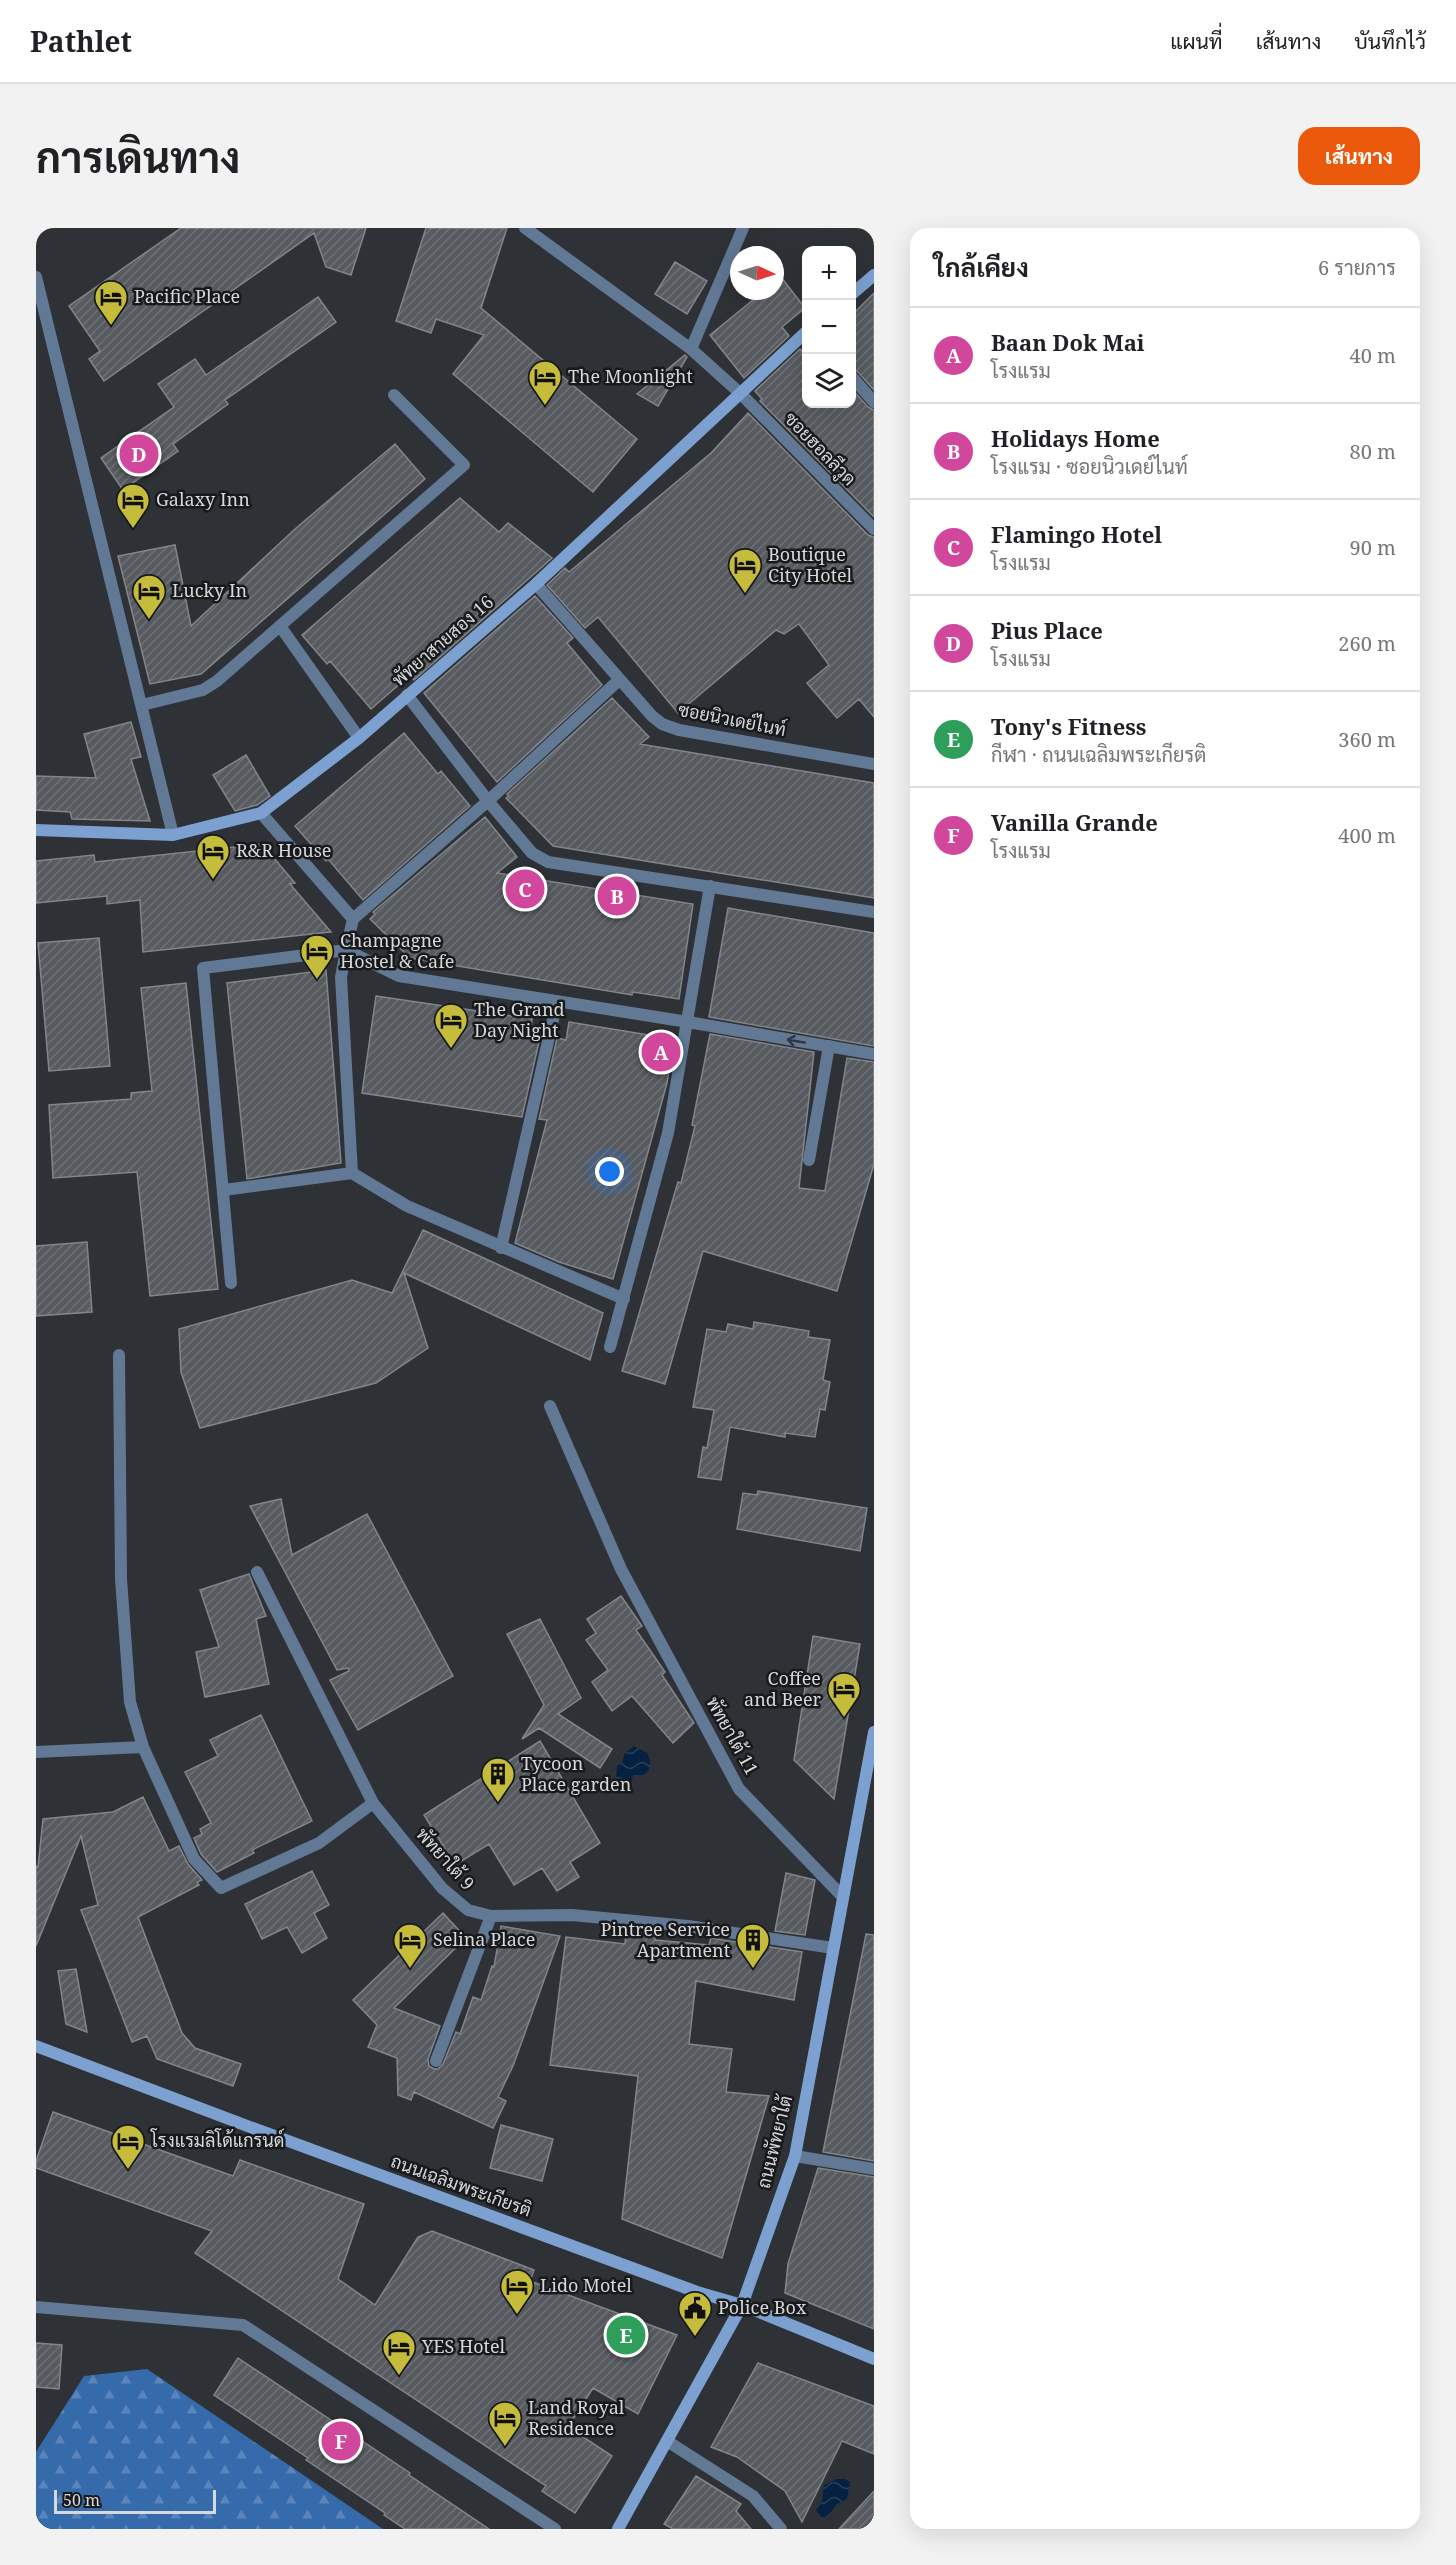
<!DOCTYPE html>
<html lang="th">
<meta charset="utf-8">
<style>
:root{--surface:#fff;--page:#f2f2f2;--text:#202124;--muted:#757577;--line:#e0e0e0;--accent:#ea580c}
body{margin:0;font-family:"Noto Serif",Sarabun,serif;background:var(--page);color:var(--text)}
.controls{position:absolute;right:18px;top:18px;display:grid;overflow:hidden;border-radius:12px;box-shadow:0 6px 24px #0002}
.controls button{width:54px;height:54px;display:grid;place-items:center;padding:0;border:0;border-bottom:2px solid var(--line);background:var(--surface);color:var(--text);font:30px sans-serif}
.compass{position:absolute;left:694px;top:18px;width:54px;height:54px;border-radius:50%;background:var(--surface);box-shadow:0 6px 24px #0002;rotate:94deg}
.scale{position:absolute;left:18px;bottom:15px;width:162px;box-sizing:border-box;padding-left:6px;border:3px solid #d6d8db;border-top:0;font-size:16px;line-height:21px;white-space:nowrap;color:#d6d8db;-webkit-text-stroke:4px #17191a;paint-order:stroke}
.you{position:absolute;left:574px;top:944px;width:21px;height:21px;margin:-15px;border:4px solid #fff;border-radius:50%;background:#1a73e8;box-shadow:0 0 0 9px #1a73e833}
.badge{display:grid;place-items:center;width:39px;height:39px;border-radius:50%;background:var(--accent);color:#fff;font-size:20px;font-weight:700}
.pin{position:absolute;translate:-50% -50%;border:3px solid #fff;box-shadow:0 2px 6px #0006}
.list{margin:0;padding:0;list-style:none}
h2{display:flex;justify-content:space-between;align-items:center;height:78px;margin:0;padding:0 24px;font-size:26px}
h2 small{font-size:20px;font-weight:400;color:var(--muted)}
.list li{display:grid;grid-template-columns:39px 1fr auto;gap:18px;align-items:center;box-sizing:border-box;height:96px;padding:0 24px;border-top:2px solid var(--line)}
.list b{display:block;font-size:22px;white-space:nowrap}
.list p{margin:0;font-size:20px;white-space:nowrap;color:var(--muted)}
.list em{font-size:20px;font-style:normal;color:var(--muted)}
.icon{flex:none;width:33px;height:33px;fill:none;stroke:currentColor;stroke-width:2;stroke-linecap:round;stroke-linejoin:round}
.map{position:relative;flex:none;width:838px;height:2301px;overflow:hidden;border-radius:18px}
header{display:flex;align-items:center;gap:36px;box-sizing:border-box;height:84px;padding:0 30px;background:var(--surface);border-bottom:2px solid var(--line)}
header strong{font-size:28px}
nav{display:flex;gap:33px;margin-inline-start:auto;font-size:21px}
.intro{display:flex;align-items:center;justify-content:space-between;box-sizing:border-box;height:144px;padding:0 36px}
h1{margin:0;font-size:42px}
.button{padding:15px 27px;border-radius:18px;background:var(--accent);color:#fff;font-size:21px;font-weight:700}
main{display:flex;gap:36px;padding:0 36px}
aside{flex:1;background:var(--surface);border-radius:18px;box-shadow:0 6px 24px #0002}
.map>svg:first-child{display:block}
.forest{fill:url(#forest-firs)}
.water{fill:url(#water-waves)}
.building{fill:url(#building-hatch);stroke:#82868a;stroke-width:1.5}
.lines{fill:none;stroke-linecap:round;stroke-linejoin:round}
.street{stroke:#627996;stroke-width:12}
.secondary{stroke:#7ca1d0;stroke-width:12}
.oneway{stroke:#2e363f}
.labels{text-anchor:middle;stroke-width:5;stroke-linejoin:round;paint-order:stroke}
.poi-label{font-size:18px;fill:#d6d8db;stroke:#17191a;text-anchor:start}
.street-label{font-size:18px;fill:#d6d8db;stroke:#17191a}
</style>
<header>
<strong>Pathlet</strong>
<nav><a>แผนที่</a><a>เส้นทาง</a><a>บันทึกไว้</a></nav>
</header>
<div class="intro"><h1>การเดินทาง</h1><a class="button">เส้นทาง</a></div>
<main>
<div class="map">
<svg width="838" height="2301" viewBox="0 0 838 2301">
<defs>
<pattern id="forest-firs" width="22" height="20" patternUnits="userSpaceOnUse" patternTransform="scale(1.5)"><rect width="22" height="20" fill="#356aab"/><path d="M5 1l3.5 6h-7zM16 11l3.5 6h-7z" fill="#5b85ba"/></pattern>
<pattern id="water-waves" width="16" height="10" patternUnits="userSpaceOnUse" patternTransform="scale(1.5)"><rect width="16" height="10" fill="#042141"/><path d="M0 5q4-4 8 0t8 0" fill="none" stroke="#28405c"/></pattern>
<pattern id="building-hatch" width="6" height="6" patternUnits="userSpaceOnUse" patternTransform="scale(1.5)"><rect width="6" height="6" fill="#575a5f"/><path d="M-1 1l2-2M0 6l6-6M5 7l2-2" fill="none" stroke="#6e7175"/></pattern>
</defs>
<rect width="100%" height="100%" fill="#2e3135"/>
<path class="forest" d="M 111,2141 L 347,2301 L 0,2301 L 0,2224 L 48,2148 Z"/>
<path class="water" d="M 598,1518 L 611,1525 L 614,1532 L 613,1542 L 607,1547 L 597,1547 L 595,1557 L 589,1558 L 587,1553 L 580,1551 L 581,1538 L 586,1535 L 589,1525 Z
M 801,2251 L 809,2251 L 814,2254 L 811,2271 L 801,2276 L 791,2289 L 785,2289 L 780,2282 L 786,2274 L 788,2257 Z"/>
<path class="building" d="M 145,0 L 330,0 L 315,47 L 290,39 L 278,5 L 68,153 L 53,131 L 64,123 L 33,78 Z
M 390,0 L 471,0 L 445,80 L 601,211 L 557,264 L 417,146 L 448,107 L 400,91 L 395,105 L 360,93 Z
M 639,34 L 671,53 L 651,86 L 619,66 Z
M 745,49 L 769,80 L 746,99 L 753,108 L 708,150 L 674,107 L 728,63 L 739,63 L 739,54 Z
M 838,65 L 838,162 L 822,144 L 816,141 L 816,87 Z
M 282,69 L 300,94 L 189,172 L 192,176 L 137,216 L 142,223 L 87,262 L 65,230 L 138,179 L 122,156 L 159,131 L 170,147 Z
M 764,121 L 771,130 L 771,176 L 816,176 L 816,161 L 832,179 L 838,182 L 838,289 L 724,173 L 726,171 L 719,163 Z
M 649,127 L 651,129 L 622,178 L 601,166 Z
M 712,185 L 832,307 L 838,309 L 838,489 L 823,471 L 801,490 L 771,455 L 793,437 L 763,396 L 748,406 L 740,402 L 642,485 L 562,389 L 549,400 L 511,357 L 529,340 L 533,344 L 675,225 Z
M 359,216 L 389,251 L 165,446 L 114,456 L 82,328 L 139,317 L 155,398 L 259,301 Z
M 424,270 L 463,304 L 472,295 L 516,330 L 378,452 L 374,447 L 335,481 L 294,433 L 291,436 L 266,407 Z
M 499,368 L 537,410 L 531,415 L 566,457 L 461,554 L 388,465 Z
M 576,470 L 613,509 L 604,516 L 838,555 L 838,670 L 517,618 L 470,570 L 473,568 L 471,566 Z
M 95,494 L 105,529 L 95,531 L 114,593 L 36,591 L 34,584 L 0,582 L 0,548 L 60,550 L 48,506 Z
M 368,505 L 402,546 L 405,543 L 434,578 L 327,672 L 292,631 L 290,633 L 259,598 Z
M 210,527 L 234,568 L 221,577 L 199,583 L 177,547 Z
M 449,589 L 481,629 L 461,645 L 657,676 L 643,771 L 597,764 L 596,767 L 374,730 L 334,691 L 339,686 L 337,684 Z
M 226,616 L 259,655 L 254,656 L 295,704 L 107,724 L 104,672 L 71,676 L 71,668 L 0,675 L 0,633 L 58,627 L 59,634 Z
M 692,680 L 838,705 L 838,818 L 673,789 Z
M 63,710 L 74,838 L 13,843 L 2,715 Z
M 290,742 L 305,935 L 211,951 L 191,755 Z
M 150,755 L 182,1061 L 114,1068 L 101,944 L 17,950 L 13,877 L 95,871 L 95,865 L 116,863 L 105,760 Z
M 340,768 L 496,791 L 495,802 L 505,805 L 486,889 L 326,865 Z
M 533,794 L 638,811 L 631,855 L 577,1051 L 523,1034 L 479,1015 L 511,892 L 503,891 L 521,810 L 530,812 Z
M 674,806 L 778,824 L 763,960 L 789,963 L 811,830 L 838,834 L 838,936 L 801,1063 L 667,1023 L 629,1156 L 586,1143 L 642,954 L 645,955 L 659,898 L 656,897 Z
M 387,1002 L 567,1085 L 554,1132 L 368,1045 L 392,1120 L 340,1155 L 164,1200 L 145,1144 L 143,1101 L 316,1052 L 356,1065 Z
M 51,1014 L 56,1084 L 0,1088 L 0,1018 Z
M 718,1094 L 773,1103 L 772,1109 L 794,1112 L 787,1152 L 794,1154 L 789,1182 L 784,1181 L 779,1209 L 749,1205 L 749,1209 L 694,1199 L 685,1252 L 662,1249 L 667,1219 L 671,1220 L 678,1182 L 657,1179 L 671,1101 L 690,1104 L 692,1096 L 717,1101 Z
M 722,1263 L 831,1280 L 824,1323 L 701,1301 L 707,1265 L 721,1267 Z
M 245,1271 L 256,1327 L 331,1286 L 417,1448 L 322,1502 L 294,1452 L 313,1443 L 312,1440 L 301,1442 L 214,1278 Z
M 213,1346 L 230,1388 L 220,1391 L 233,1456 L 169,1469 L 160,1424 L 183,1419 L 164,1362 Z
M 585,1368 L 606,1398 L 600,1402 L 629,1444 L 626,1447 L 658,1495 L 637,1515 L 596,1468 L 576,1483 L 556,1454 L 572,1442 L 550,1412 L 560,1405 L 551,1391 Z
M 504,1391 L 545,1470 L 522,1486 L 576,1521 L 564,1540 L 503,1500 L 486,1511 L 508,1477 L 471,1406 Z
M 777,1408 L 824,1416 L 798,1571 L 758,1532 Z
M 225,1487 L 276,1593 L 216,1622 L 218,1625 L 181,1644 L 165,1626 L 158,1610 L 166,1606 L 164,1601 L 175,1595 L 149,1544 L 182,1528 L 174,1512 Z
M 504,1513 L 564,1615 L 534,1634 L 543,1649 L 521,1663 L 506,1640 L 478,1657 L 453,1616 L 419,1637 L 388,1587 Z
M 107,1569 L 133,1623 L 143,1618 L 152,1636 L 166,1652 L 161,1654 L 163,1657 L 102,1689 L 146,1805 L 159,1820 L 205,1836 L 197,1858 L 121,1831 L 111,1808 L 96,1814 L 45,1682 L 62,1677 L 45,1608 L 0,1718 L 0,1638 L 2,1639 L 7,1591 L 77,1584 Z
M 276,1643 L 293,1677 L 278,1685 L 291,1710 L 266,1725 L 251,1699 L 226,1711 L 209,1676 Z
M 750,1645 L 779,1652 L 769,1707 L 739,1703 Z
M 407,1685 L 430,1710 L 358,1780 L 404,1798 L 392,1831 L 393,1838 L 398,1841 L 402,1841 L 407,1836 L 420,1804 L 424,1806 L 437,1769 L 445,1772 L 456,1738 L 458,1739 L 465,1698 L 524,1708 L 477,1838 L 462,1869 L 470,1873 L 457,1900 L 378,1864 L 375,1872 L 362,1867 L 361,1830 L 332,1819 L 341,1797 L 317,1772 Z
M 590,1703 L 619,1707 L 619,1712 L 673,1717 L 675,1710 L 766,1724 L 758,1772 L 660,1753 L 653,1816 L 696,1821 L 690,1864 L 733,1868 L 686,2030 L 586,1991 L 602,1848 L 514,1837 L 530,1709 L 589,1716 Z
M 830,1706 L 838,1707 L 838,1933 L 787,1924 Z
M 40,1741 L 51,1804 L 30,1796 L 22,1743 Z
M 17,1884 L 197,1948 L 204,1932 L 328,1976 L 302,2051 L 339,2077 L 382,2009 L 396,2003 L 498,2042 L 494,2053 L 641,2107 L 602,2186 L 557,2160 L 532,2199 L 576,2228 L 539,2285 L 506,2263 L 510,2258 L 159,2025 L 176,2003 L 0,1940 L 0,1933 Z
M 465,1897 L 517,1911 L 506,1953 L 454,1940 Z
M 782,1940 L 838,1949 L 838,2101 L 749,2065 L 752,2036 Z
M 0,2115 L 26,2117 L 23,2161 L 0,2159 Z
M 202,2130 L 374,2245 L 373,2247 L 453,2301 L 369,2301 L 348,2287 L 349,2285 L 270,2232 L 272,2230 L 178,2167 Z
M 722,2135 L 838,2178 L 838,2226 L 806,2213 L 766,2294 L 749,2263 L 701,2229 L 675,2219 Z
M 660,2248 L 705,2276 L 700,2283 L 715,2301 L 637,2301 L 628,2296 Z
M 838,2263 L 838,2301 L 803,2301 Z"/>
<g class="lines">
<path class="street" d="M 489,0 L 655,121 L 705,166 L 838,301
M 0,49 L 137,607
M 655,121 L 707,0
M 816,149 L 838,174
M 500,356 L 616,488 L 626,496 L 643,502 L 838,536
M 244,398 L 323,510
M 371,467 L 452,573 L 496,625 L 512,634 L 838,684
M 106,477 L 167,462 L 181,453 L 428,237 L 358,167
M 225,585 L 317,691 L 310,722 L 363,748 L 652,794 L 838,826
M 317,691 L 452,573 L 583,452
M 773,932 L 793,818
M 188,962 L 316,945 L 371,978 L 588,1071
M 465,1020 L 521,774
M 195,1055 L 167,740 L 310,722 L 305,749 L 316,945
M 574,1119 L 632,905 L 674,658
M 83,1127 L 85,1351 L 94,1474 L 107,1519 L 158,1631 L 185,1660 L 283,1615 L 337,1575
M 514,1178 L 585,1341 L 703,1561 L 807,1669
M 221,1344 L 337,1575 L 406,1660 L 432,1682 L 455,1688 L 536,1687 L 652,1698 L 797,1720
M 0,1524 L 107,1519
M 400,1833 L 455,1688
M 759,1928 L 838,1941
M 0,2079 L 207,2097 L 519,2301
M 631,2213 L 717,2268 L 745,2301"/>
<path class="secondary" d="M 816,66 L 838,47
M 0,602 L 137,607 L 225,585 L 323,510 L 500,356 L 770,104
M 0,1818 L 214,1899 L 661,2064 L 706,2077 L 838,2131
M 582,2301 L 706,2077 L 759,1928 L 838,1504"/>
</g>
<defs><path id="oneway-shaft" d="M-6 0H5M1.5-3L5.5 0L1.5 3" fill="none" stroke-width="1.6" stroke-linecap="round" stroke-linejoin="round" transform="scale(1.5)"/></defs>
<use class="oneway" href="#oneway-shaft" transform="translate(760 813) rotate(-170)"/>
<defs>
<symbol id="hotel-pin" viewBox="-11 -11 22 30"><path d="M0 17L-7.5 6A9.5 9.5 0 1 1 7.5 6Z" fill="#c6bc3c" stroke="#17191a"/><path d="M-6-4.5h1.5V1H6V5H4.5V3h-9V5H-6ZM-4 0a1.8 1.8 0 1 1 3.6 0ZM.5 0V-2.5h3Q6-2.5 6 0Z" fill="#111"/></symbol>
<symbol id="building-pin" viewBox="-11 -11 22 30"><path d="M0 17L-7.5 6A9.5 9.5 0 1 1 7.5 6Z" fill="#c6bc3c" stroke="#17191a"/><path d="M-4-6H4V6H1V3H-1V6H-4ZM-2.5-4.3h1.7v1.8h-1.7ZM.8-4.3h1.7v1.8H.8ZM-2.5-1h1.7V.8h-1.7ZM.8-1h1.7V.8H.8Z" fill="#111"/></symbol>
<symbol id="civic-pin" viewBox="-11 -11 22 30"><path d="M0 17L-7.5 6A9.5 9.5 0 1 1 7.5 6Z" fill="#c6bc3c" stroke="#17191a"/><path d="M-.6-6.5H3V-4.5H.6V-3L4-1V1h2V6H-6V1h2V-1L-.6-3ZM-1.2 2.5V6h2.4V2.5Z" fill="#111"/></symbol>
</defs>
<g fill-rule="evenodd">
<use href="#hotel-pin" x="56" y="50" width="38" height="52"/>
<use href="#hotel-pin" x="490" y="130" width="38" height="52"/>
<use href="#hotel-pin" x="78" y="253" width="38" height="52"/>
<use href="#hotel-pin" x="690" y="318" width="38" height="52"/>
<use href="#hotel-pin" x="94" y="344" width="38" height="52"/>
<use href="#hotel-pin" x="158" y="604" width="38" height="52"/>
<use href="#hotel-pin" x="262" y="704" width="38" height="52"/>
<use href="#hotel-pin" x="396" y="773" width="38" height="52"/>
<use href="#hotel-pin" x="789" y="1442" width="38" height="52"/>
<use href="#building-pin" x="443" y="1527" width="38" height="52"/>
<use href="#hotel-pin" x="355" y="1693" width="38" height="52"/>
<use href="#building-pin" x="698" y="1693" width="38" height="52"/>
<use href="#hotel-pin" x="73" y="1894" width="38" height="52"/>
<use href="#hotel-pin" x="462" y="2039" width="38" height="52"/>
<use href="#civic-pin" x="640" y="2061" width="38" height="52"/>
<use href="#hotel-pin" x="344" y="2100" width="38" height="52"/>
<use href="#hotel-pin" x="450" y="2171" width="38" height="52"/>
</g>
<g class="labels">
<g class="poi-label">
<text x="98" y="75">Pacific Place</text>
<text x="532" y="155">The Moonlight</text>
<text x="120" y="278">Galaxy Inn</text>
<text x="732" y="333">Boutique<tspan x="732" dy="21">City Hotel</tspan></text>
<text x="136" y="369">Lucky In</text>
<text x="200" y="629">R&amp;R House</text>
<text x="304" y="719">Champagne<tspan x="304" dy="21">Hostel &amp; Cafe</tspan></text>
<text x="438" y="788">The Grand<tspan x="438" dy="21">Day Night</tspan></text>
<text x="785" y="1457" text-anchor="end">Coffee<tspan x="785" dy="21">and Beer</tspan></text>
<text x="485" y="1542">Tycoon<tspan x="485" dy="21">Place garden</tspan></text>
<text x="694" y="1708" text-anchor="end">Pintree Service<tspan x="694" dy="21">Apartment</tspan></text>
<text x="397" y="1718">Selina Place</text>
<text x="115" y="1919">โรงแรมลิโด้แกรนด์</text>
<text x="504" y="2064">Lido Motel</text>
<text x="682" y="2086">Police Box</text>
<text x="386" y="2125">YES Hotel</text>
<text x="492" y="2186">Land Royal<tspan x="492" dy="21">Residence</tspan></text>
</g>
<g class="street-label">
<text transform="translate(784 221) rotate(46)" y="6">ซอยฮอลลีวูด</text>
<text transform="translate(407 413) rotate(-41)" y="6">พัทยาสายสอง 16</text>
<text transform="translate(696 492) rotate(11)" y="6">ซอยนิวเดย์ไนท์</text>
<text transform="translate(696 1508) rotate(61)" y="6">พัทยาใต้ 11</text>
<text transform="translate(409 1631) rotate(48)" y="6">พัทยาใต้ 9</text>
<text transform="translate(739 1914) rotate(-76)" y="6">ถนนพัทยาใต้</text>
<text transform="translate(425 1958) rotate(20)" y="6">ถนนเฉลิมพระเกียรติ</text>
</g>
</g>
</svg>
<div class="controls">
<button>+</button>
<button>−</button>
<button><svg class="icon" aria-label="layers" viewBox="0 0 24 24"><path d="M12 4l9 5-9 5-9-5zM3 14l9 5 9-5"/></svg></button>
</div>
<svg class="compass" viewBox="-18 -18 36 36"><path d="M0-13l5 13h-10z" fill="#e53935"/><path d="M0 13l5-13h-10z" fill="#757577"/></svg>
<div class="scale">50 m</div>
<div class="you"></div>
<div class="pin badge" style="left:625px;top:824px;background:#d1479c">A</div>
<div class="pin badge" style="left:581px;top:668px;background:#d1479c">B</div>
<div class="pin badge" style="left:489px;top:661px;background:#d1479c">C</div>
<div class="pin badge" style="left:103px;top:226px;background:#d1479c">D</div>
<div class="pin badge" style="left:590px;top:2107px;background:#2e9e5b">E</div>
<div class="pin badge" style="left:305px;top:2213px;background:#d1479c">F</div>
</div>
<aside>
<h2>ใกล้เคียง<small>6 รายการ</small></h2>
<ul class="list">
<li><span class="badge" style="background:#d1479c">A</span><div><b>Baan Dok Mai</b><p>โรงแรม</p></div><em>40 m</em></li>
<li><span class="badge" style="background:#d1479c">B</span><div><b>Holidays Home</b><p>โรงแรม · ซอยนิวเดย์ไนท์</p></div><em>80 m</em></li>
<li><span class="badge" style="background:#d1479c">C</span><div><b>Flamingo Hotel</b><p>โรงแรม</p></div><em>90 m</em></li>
<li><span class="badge" style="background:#d1479c">D</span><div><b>Pius Place</b><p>โรงแรม</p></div><em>260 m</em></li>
<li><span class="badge" style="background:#2e9e5b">E</span><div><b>Tony's Fitness</b><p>กีฬา · ถนนเฉลิมพระเกียรติ</p></div><em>360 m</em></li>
<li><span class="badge" style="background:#d1479c">F</span><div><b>Vanilla Grande</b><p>โรงแรม</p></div><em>400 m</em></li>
</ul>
</aside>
</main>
